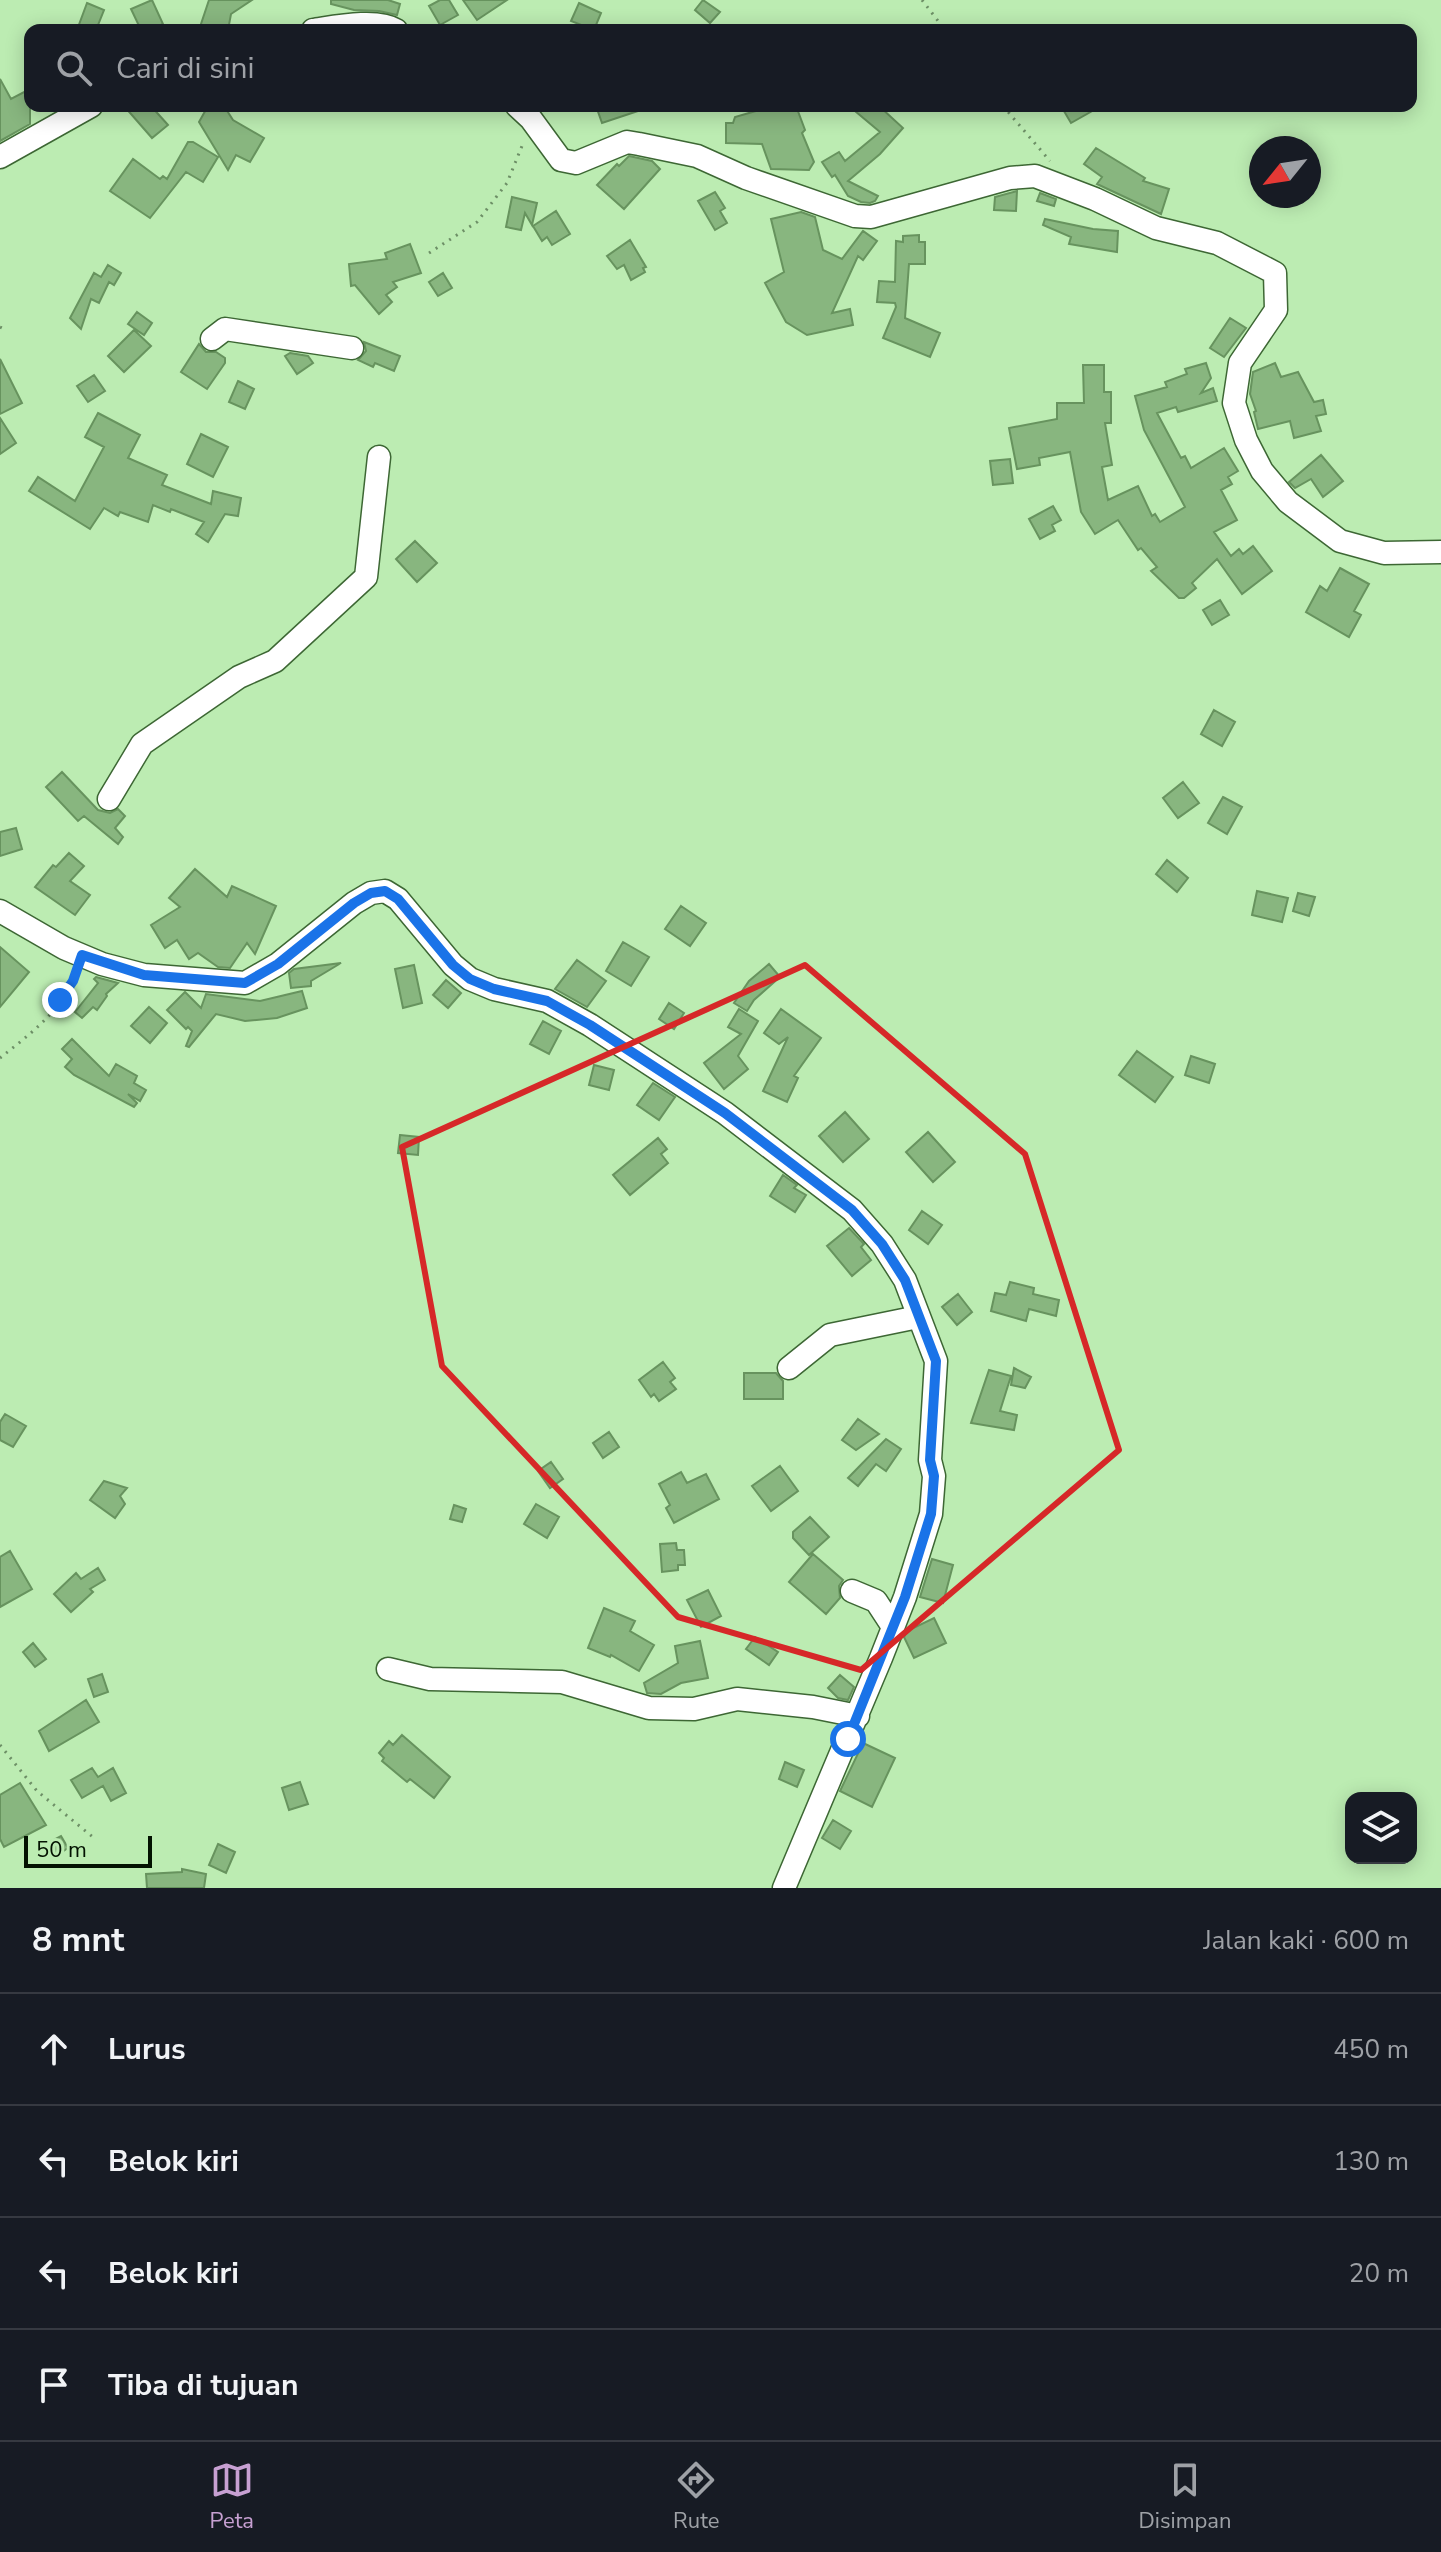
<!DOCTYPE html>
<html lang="id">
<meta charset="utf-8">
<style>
:root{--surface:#171b24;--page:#242831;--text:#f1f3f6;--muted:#9ea1a6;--line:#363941;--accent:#c7a0d2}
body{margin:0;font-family:"Nunito Sans",sans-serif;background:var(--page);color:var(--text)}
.controls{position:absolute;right:24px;bottom:24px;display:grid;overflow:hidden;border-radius:16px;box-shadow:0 4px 20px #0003}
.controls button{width:72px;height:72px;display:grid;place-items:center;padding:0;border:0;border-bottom:2px solid var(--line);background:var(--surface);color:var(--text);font:40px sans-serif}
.compass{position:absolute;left:1249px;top:136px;width:72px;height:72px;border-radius:50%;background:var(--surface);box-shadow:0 4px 20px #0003;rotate:240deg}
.scale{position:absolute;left:24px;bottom:20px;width:128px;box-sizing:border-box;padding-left:8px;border:4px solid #031201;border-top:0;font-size:22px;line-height:28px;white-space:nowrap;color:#031201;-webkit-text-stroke:6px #bcecb2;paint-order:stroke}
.stop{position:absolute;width:24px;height:24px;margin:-18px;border:6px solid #1a73e8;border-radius:50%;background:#fff}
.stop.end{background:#1a73e8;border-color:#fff;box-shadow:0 2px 8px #0008}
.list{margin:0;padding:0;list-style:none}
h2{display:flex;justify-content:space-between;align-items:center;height:104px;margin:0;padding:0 32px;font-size:34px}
h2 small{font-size:26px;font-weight:400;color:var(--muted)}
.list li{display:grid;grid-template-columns:52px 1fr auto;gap:24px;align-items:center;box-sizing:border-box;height:112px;padding:0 32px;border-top:2px solid var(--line)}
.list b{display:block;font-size:30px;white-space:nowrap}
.list em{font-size:26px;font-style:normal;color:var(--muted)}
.icon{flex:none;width:44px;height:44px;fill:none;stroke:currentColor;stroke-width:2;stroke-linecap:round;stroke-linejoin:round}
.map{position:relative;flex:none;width:1441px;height:1888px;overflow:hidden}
.search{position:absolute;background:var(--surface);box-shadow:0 4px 20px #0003;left:24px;right:24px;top:24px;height:88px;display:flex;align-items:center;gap:20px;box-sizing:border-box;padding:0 28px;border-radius:16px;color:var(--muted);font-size:30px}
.sheet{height:552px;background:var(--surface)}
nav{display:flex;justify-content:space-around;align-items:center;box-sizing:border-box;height:112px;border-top:2px solid var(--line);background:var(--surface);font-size:22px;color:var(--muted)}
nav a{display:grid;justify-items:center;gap:4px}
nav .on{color:var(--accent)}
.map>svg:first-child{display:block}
.building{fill:#88b67f;stroke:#67935e;stroke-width:2}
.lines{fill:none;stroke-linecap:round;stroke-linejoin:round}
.minor-casing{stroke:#3d6734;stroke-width:25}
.path{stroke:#6d8f66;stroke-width:3;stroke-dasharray:2 6;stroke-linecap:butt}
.minor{stroke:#fff;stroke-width:22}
.route{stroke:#1a73e8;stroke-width:10}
.marked{fill:none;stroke:#d62828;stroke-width:6;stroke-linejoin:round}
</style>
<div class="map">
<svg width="1441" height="1888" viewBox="0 0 1441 1888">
<rect width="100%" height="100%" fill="#bcecb2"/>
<path class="building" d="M 152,0 L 163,24 L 151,30 L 141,30 L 131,9 Z
M 209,0 L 252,0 L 231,14 L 228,30 L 199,30 Z
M 331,0 L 388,0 L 400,4 L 397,15 L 379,11 L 354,10 L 331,4 Z
M 440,0 L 449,0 L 458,15 L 440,25 L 429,6 Z
M 463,0 L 507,0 L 477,20 Z
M 703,0 L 720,12 L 710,23 L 695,10 Z
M 87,3 L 104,10 L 96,30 L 77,30 Z
M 579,3 L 601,13 L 594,30 L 571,21 Z
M 0,79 L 11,99 L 30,89 L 30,124 L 0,141 Z
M 124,106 L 151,106 L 168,125 L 152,138 Z
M 208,106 L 224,106 L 233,120 L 264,138 L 250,162 L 236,155 L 228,170 L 199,122 Z
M 596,106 L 644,106 L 644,109 L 602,123 Z
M 773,106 L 796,106 L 805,130 L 802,133 L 814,162 L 809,170 L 771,169 L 762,144 L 726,143 L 726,123 L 733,123 L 735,117 Z
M 849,106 L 879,106 L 903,128 L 880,154 L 848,181 L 878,196 L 875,201 L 870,203 L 861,202 L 848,196 L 835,175 L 832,177 L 822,162 L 839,152 L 845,161 L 880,132 Z
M 1061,106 L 1101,106 L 1071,123 Z
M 188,142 L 193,142 L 218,157 L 203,182 L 186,172 L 150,218 L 110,191 L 133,159 L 160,179 L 163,176 L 167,179 Z
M 1096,148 L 1145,178 L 1143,181 L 1169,189 L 1161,214 L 1097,184 L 1102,177 L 1084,164 Z
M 629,156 L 652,161 L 660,169 L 624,209 L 597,185 L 617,164 L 619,166 Z
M 1017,191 L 1016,211 L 994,210 L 995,197 Z
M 715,192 L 725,208 L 720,211 L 727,223 L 715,230 L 698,201 Z
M 1040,193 L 1056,199 L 1054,206 L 1037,201 Z
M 512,197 L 537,203 L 532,225 L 525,213 L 521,230 L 506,227 Z
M 556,211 L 570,234 L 552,245 L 547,237 L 542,241 L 533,226 Z
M 801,212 L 815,217 L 823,250 L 842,259 L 863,231 L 877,241 L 863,260 L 858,256 L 832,313 L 850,309 L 853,325 L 807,335 L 786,322 L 765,283 L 784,272 L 771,219 Z
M 1045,219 L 1093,229 L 1118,231 L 1117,252 L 1069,244 L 1071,237 L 1043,225 Z
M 919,235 L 919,242 L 925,242 L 925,264 L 909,264 L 905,318 L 940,333 L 930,357 L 883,338 L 896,307 L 895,303 L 877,302 L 879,281 L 895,282 L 896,241 L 903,242 L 903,236 Z
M 630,240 L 646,267 L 643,268 L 645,272 L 631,280 L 624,265 L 617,269 L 607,256 Z
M 410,244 L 421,273 L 393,282 L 397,287 L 386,295 L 392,302 L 379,314 L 355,285 L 351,286 L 349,264 L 387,259 L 385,253 Z
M 108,265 L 121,273 L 114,285 L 109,282 L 99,303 L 91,299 L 81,329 L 70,318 L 94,273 L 101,277 Z
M 443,273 L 452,288 L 438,296 L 429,282 Z
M 137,312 L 152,323 L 144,335 L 128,324 Z
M 1230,318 L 1246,328 L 1224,357 L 1210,348 Z
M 134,330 L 151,346 L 124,372 L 108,356 Z
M 364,342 L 400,356 L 394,371 L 375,363 L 373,367 L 358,360 L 366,351 Z
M 199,344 L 206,352 L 216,352 L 225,358 L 225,363 L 207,389 L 181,372 Z
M 290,353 L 308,356 L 313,363 L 297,374 L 285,356 Z
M 0,359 L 22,403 L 0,414 Z
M 1206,363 L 1211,378 L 1201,393 L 1213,388 L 1217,401 L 1178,412 L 1176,407 L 1157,413 L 1181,458 L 1185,456 L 1191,468 L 1224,448 L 1238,471 L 1228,477 L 1232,484 L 1221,490 L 1237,520 L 1214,532 L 1231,556 L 1239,549 L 1243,554 L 1253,546 L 1272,571 L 1242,594 L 1217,559 L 1192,583 L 1196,588 L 1184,598 L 1179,598 L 1151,571 L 1157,567 L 1141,548 L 1138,550 L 1118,520 L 1095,534 L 1081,512 L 1070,452 L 1039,458 L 1040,465 L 1017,469 L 1009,428 L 1057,419 L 1057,403 L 1084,403 L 1083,365 L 1104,365 L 1104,392 L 1111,392 L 1111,423 L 1105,423 L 1112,465 L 1102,467 L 1108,500 L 1138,486 L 1152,516 L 1155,514 L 1160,522 L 1185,507 L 1144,430 L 1135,396 L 1167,387 L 1165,382 L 1187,374 L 1185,369 Z
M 1275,363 L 1281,377 L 1298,372 L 1314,402 L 1323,400 L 1326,414 L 1316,416 L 1321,431 L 1294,438 L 1290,421 L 1258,429 L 1254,412 L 1256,411 L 1250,394 L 1253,372 Z
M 94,375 L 105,391 L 88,402 L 77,386 Z
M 238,381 L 254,389 L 245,409 L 229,402 Z
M 98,413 L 140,435 L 128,458 L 167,475 L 162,485 L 211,504 L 213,491 L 241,498 L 238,516 L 225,514 L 208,542 L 196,534 L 204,522 L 171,509 L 170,512 L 153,505 L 148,522 L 120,512 L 118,516 L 104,508 L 90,529 L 29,491 L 38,477 L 75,501 L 104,447 L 85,437 Z
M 0,418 L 16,443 L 0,454 Z
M 201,434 L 228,447 L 213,477 L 187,464 Z
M 1321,455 L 1343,481 L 1323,497 L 1311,479 L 1295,488 L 1289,482 Z
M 1010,459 L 1013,483 L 993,485 L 990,461 Z
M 1053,506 L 1061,520 L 1052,525 L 1055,531 L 1040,539 L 1029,519 Z
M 415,541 L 437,563 L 417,582 L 396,559 Z
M 1340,568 L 1369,584 L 1354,611 L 1361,615 L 1349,637 L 1306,612 L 1320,586 L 1327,591 Z
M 1220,600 L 1229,615 L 1212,625 L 1203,610 Z
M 1214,710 L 1235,722 L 1222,746 L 1201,734 Z
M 62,772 L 98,810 L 110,813 L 118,809 L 125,816 L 115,828 L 123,837 L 118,844 L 84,816 L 78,821 L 46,787 Z
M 1183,782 L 1199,803 L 1178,818 L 1163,798 Z
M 1223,797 L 1242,807 L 1227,834 L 1208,823 Z
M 16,828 L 22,849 L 0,856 L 0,832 Z
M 69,853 L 84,866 L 70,881 L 90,895 L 75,915 L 35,887 L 53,865 L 56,867 Z
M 1167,860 L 1188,878 L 1177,892 L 1156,874 Z
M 195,869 L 227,897 L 232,886 L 276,906 L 255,954 L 247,943 L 230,968 L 218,967 L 198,953 L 189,959 L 177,940 L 165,948 L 151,925 L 180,907 L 169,898 Z
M 1257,891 L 1288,898 L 1282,922 L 1252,915 Z
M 1298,893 L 1315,897 L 1309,916 L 1293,911 Z
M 681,906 L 706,923 L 690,946 L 665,929 Z
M 623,942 L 649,957 L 631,986 L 606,971 Z
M 0,947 L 29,972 L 0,1007 Z
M 577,960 L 606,981 L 587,1007 L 555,989 Z
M 341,963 L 311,981 L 311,986 L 291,988 L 289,973 L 294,969 Z
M 769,964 L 780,977 L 754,1000 L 747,1011 L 734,1003 L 749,981 Z
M 414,965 L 422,1003 L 403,1008 L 395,969 Z
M 96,977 L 118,983 L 106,994 L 107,996 L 97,1010 L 93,1007 L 82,1018 L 75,1012 L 98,983 L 94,979 Z
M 446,980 L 461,993 L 448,1008 L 433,995 Z
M 302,991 L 307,1008 L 277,1018 L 245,1021 L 216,1014 L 189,1047 L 186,1046 L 192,1031 L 188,1027 L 186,1029 L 167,1010 L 185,992 L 201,1008 L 206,994 L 260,1001 Z
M 669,1003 L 684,1013 L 674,1029 L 659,1019 Z
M 149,1007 L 167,1023 L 150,1043 L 131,1026 Z
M 739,1009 L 758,1021 L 738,1056 L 748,1069 L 724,1089 L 704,1063 L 741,1034 L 728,1027 Z
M 781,1009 L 821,1038 L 794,1076 L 798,1078 L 787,1102 L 763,1091 L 788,1037 L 779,1044 L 764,1033 Z
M 543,1021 L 561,1031 L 549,1054 L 530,1044 Z
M 72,1039 L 109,1076 L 116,1064 L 137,1076 L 134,1083 L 146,1090 L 140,1101 L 128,1094 L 137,1103 L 134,1107 L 74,1075 L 65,1067 L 72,1059 L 62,1049 Z
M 1137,1051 L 1173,1077 L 1155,1102 L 1119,1075 Z
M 1191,1056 L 1215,1064 L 1209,1083 L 1185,1075 Z
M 594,1065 L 614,1070 L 609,1090 L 589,1085 Z
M 653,1083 L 675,1097 L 659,1120 L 637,1105 Z
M 845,1112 L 869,1139 L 843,1162 L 819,1136 Z
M 928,1132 L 955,1162 L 933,1182 L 906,1152 Z
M 400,1135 L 419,1137 L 418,1155 L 398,1153 Z
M 658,1138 L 667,1149 L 661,1154 L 668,1163 L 630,1195 L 613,1175 Z
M 783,1175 L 797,1185 L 794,1188 L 806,1195 L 795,1212 L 770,1196 Z
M 922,1211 L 942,1225 L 928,1244 L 909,1230 Z
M 849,1228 L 864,1244 L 861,1247 L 871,1260 L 852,1276 L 827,1246 Z
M 1010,1282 L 1034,1288 L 1033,1294 L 1059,1300 L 1056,1316 L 1029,1309 L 1026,1321 L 991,1311 L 995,1293 L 1006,1295 Z
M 958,1294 L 972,1312 L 957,1325 L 942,1307 Z
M 663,1362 L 675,1378 L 670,1382 L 676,1389 L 659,1401 L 654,1394 L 651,1397 L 639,1380 Z
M 1014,1368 L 1031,1377 L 1025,1388 L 1011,1385 Z
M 989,1370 L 1011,1376 L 1000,1411 L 1017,1415 L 1014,1430 L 971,1423 Z
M 744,1373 L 776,1373 L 783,1381 L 783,1399 L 744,1399 Z
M 5,1414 L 26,1426 L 13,1447 L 0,1440 L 0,1422 Z
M 858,1419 L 879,1434 L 856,1450 L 842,1440 Z
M 609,1432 L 619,1447 L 603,1458 L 593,1443 Z
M 886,1439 L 901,1449 L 886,1471 L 876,1464 L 858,1486 L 848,1478 Z
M 551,1462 L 563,1479 L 550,1488 L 538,1471 Z
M 780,1466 L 798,1491 L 771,1511 L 752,1486 Z
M 681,1472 L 687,1483 L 706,1474 L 719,1499 L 674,1523 L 666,1508 L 670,1505 L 659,1484 Z
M 104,1481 L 127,1488 L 120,1496 L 125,1504 L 115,1518 L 90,1500 Z
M 536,1504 L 559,1517 L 547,1538 L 524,1524 Z
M 454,1505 L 466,1509 L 462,1522 L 450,1519 Z
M 810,1517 L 829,1537 L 809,1555 L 793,1538 L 793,1532 Z
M 676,1543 L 677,1550 L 684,1550 L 685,1565 L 678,1565 L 678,1570 L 662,1572 L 660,1544 Z
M 10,1551 L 32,1589 L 0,1607 L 0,1557 Z
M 813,1554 L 843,1580 L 839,1586 L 840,1598 L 826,1614 L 789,1582 Z
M 932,1559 L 953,1565 L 943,1603 L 920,1597 Z
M 98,1568 L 105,1580 L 90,1589 L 93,1592 L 71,1612 L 54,1594 L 76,1573 L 81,1579 Z
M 708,1590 L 721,1616 L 701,1627 L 687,1600 Z
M 604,1608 L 635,1621 L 630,1631 L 654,1645 L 639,1671 L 611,1655 L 610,1657 L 588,1648 Z
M 934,1618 L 946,1643 L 914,1658 L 904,1637 L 907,1631 Z
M 755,1637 L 778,1652 L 769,1665 L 746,1649 Z
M 700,1641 L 708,1678 L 681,1683 L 661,1694 L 647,1693 L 644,1683 L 678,1663 L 675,1646 Z
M 33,1643 L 46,1659 L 35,1667 L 23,1652 Z
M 102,1674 L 108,1692 L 94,1697 L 88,1679 Z
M 840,1675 L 854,1687 L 848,1700 L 838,1698 L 828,1688 Z
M 86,1700 L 99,1722 L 49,1751 L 39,1731 Z
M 402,1735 L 450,1777 L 434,1798 L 410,1779 L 407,1782 L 382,1761 L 384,1758 L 379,1753 L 389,1741 L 393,1745 Z
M 863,1743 L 895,1758 L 872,1807 L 840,1791 Z
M 785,1762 L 804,1770 L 797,1787 L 779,1779 Z
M 92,1768 L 98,1777 L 113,1768 L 126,1793 L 111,1801 L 103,1786 L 82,1798 L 71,1780 Z
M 300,1782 L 308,1804 L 289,1810 L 282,1788 Z
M 20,1783 L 46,1825 L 4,1847 L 0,1839 L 0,1795 Z
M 833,1820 L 851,1831 L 840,1849 L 822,1838 Z
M 61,1836 L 68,1848 L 54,1857 L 46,1844 Z
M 218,1844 L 235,1852 L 226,1873 L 209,1865 Z
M 182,1869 L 206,1874 L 204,1888 L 147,1888 L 146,1874 L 182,1872 Z"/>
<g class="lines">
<defs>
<path id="minor" d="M 313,30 C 334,27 377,18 396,30
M 517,106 L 531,119 L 561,160 L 576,163 L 627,142 L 639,144 L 697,156 L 746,178 L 855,216 L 871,217 L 1010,178 L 1035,176 L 1095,199 L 1156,228 L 1217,243 L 1275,273 L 1276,310 L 1240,363 L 1234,403 L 1246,440 L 1262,471 L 1288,502 L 1340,541 L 1384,553 L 1441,552
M 0,157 L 91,106
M 212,339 L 225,329 L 352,348
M 109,799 L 142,744 L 239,677 L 275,661 L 366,577 L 379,457
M 0,911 L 64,948 L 102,964 L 144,975 L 245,983 L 278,964 L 354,903 L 371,893 L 385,891 L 398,899 L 453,965 L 470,979 L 494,989 L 547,1001 L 590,1025 L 725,1113 L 852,1210 L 882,1244 L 905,1280 L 936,1361 L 930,1460 L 934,1476 L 931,1514 L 905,1597 L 881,1658 L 784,1888
M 789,1368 L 830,1335 L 918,1317
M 852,1591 L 876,1601 L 893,1627
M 388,1669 L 430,1679 L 562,1682 L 649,1708 L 694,1709 L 737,1699 L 813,1707 L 858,1716"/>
</defs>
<use href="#minor" class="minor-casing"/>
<path class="path" d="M 922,0 L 945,30
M 1003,106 L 1050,161
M 429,253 L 477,222 L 507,183 L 524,141
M 0,327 L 2,328
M 0,1058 C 29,1035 64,1009 76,973
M 0,1745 L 37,1791 L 94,1838"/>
<use href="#minor" class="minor"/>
</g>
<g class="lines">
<path class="route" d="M 60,1000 L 73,981 L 82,955 L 144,975 L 245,983 L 278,964 L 354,903 L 371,893 L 385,891 L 398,899 L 453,965 L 470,979 L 494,989 L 547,1001 L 590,1025 L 725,1113 L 852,1210 L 882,1244 L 905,1280 L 936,1361 L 930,1460 L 934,1476 L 931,1514 L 905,1597 L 848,1739"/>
</g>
<path class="marked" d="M 805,965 L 1025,1154 L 1119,1450 L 861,1670 L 678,1617 L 442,1366 L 402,1147 Z"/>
</svg>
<div class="controls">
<button><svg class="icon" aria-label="layers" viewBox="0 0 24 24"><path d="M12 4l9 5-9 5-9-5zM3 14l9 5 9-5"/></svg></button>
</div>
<svg class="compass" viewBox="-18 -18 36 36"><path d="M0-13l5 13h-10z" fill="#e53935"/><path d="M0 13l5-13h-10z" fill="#9ea1a6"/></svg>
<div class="scale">50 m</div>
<div class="stop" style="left:848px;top:1739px"></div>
<div class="stop end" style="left:60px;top:1000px"></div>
<div class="search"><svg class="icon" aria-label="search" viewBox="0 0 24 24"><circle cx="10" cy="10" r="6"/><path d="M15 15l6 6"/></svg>Cari di sini</div>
</div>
<section class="sheet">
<h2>8 mnt<small>Jalan kaki · 600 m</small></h2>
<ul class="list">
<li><svg class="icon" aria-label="ahead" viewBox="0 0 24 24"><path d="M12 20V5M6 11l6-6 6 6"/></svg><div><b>Lurus</b></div><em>450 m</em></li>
<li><svg class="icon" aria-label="left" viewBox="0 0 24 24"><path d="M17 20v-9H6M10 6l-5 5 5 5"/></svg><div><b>Belok kiri</b></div><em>130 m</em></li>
<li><svg class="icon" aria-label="left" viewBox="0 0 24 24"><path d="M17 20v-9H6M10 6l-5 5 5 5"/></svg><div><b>Belok kiri</b></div><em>20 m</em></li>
<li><svg class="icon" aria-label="arrive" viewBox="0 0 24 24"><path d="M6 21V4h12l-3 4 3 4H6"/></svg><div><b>Tiba di tujuan</b></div></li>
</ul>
</section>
<nav>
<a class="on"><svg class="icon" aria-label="map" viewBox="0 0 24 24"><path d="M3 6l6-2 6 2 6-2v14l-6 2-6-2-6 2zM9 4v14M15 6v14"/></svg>Peta</a>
<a><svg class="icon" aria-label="directions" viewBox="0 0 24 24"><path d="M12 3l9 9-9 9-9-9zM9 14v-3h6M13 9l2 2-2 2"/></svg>Rute</a>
<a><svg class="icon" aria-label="saved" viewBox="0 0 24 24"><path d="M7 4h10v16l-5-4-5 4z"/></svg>Disimpan</a>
</nav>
